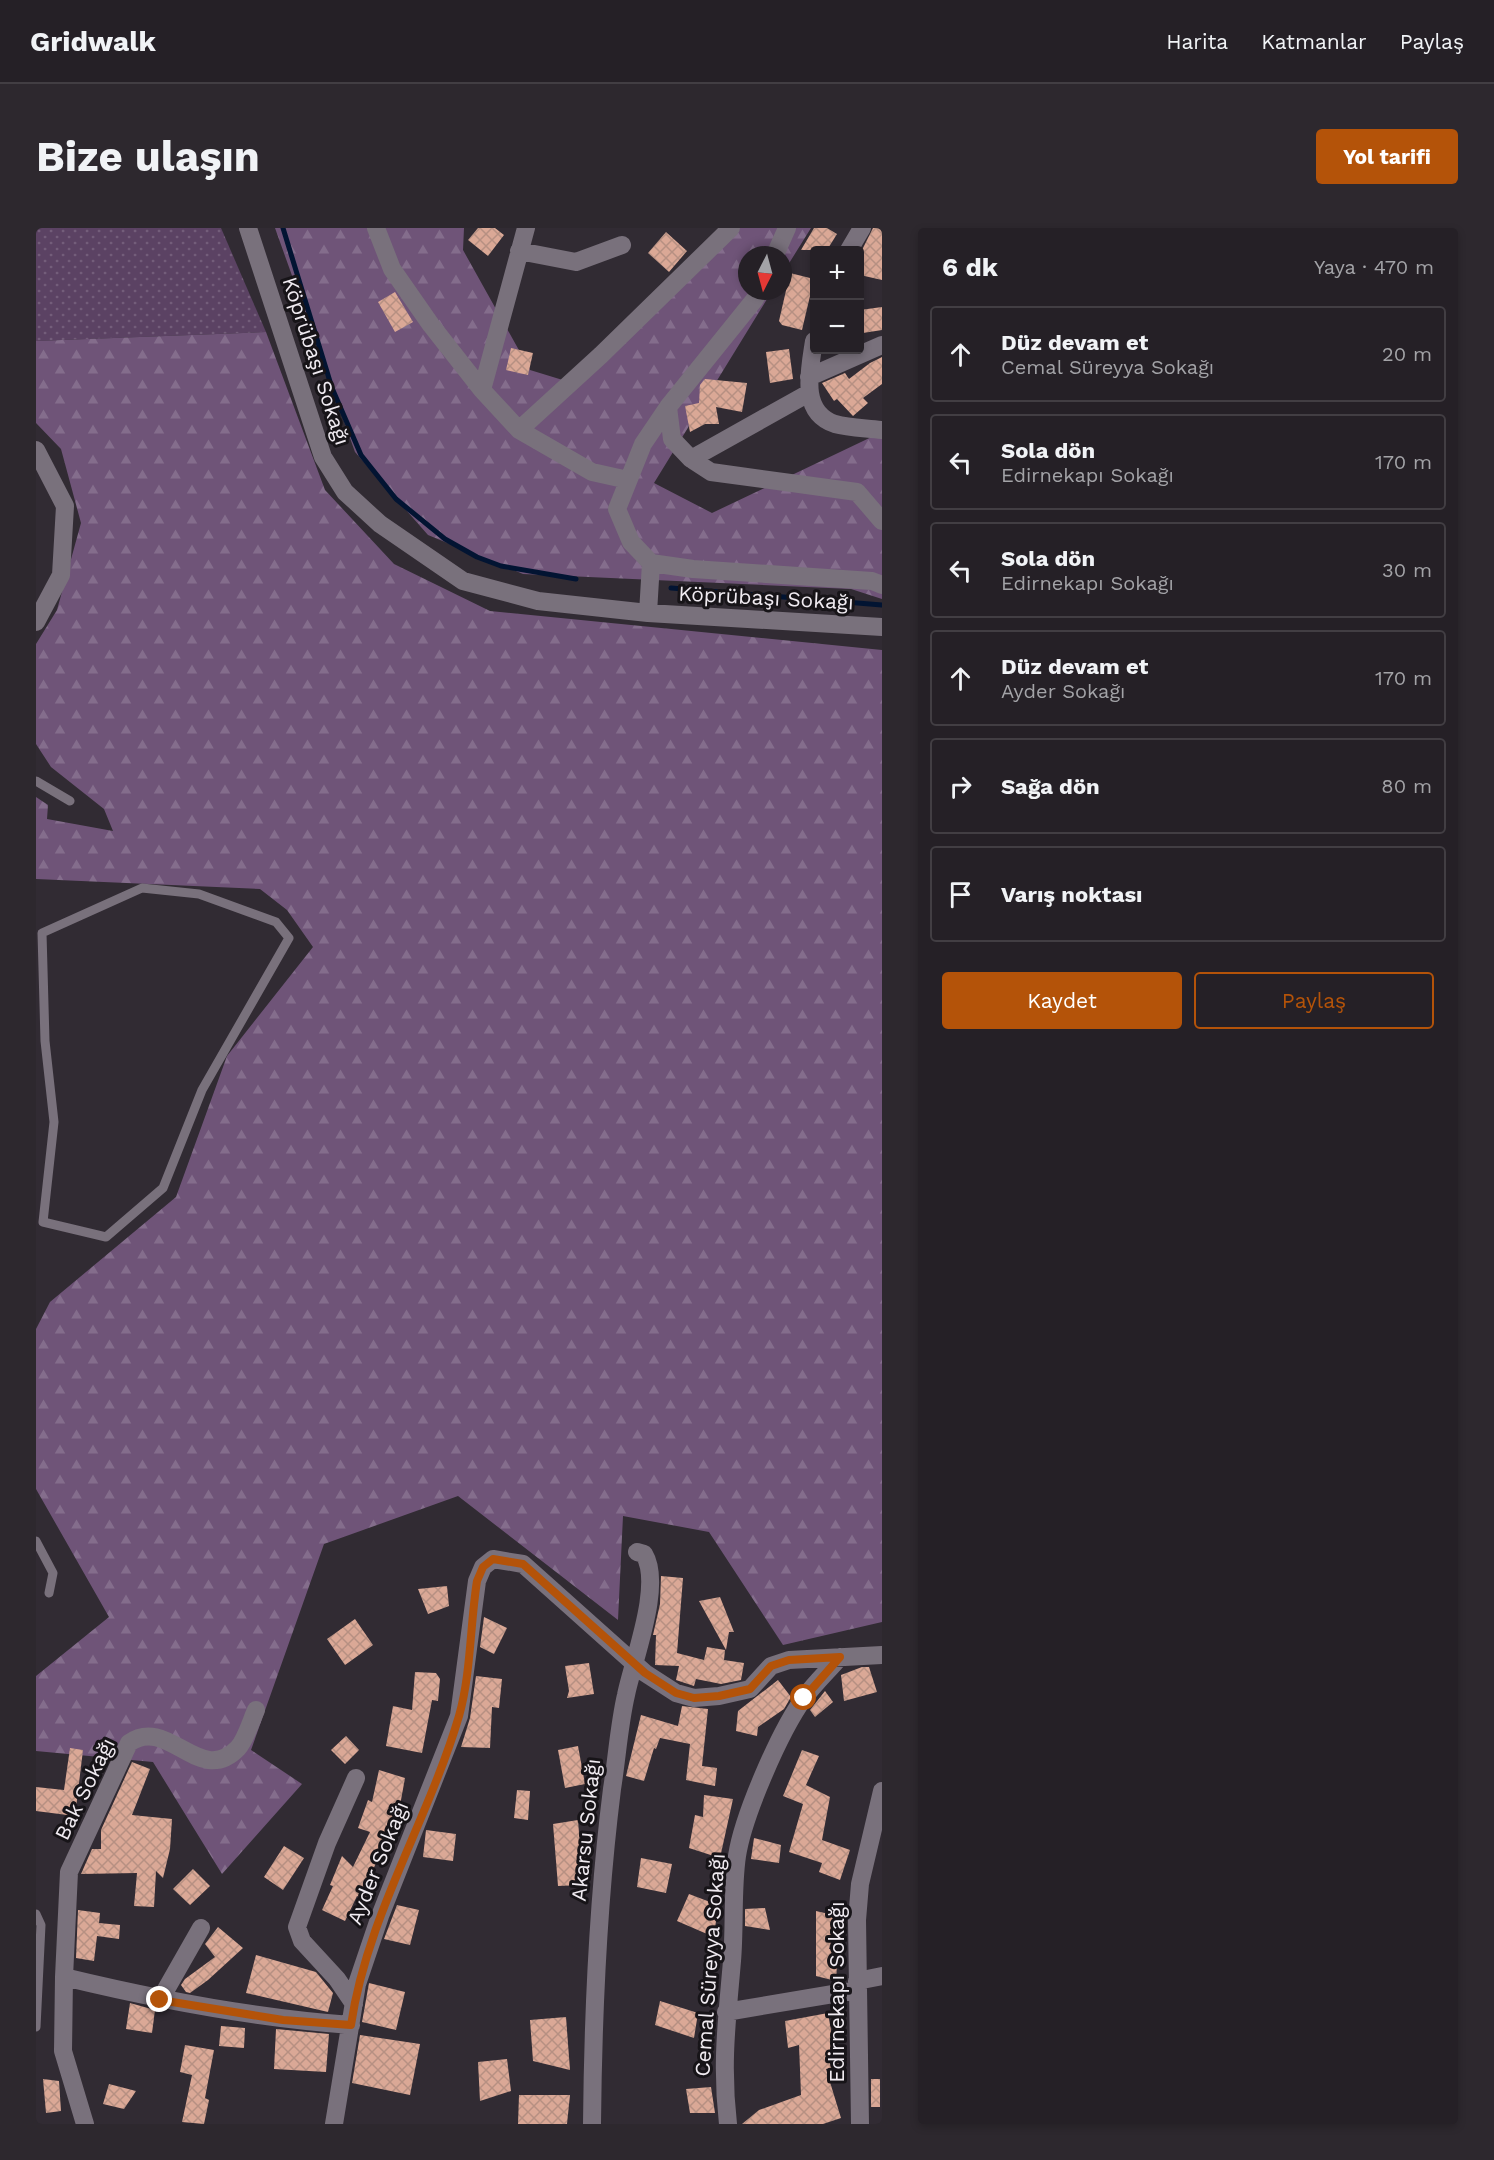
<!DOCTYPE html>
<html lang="tr">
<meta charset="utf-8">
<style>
:root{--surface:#252026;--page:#2d282e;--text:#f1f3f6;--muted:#a3a3a7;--line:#423e43;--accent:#b45309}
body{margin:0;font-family:"Work Sans",sans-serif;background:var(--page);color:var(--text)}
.controls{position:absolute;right:18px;top:18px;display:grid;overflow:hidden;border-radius:6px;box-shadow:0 3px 9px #0003}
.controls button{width:54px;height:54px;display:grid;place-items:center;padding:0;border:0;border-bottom:2px solid var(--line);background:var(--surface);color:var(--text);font:30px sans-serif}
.compass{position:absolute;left:702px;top:18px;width:54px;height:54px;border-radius:50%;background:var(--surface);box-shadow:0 3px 9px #0003;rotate:186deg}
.stop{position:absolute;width:18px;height:18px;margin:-14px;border:4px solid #b45309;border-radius:50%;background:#fff}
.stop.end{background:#b45309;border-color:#fff;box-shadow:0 2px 6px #0008}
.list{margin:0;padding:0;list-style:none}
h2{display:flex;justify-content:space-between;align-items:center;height:78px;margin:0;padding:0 24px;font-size:26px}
h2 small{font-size:20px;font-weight:400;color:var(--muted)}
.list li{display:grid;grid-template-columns:39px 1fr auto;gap:18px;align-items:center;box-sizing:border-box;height:96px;margin:0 12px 12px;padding:0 12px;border:2px solid var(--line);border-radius:6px}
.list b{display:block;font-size:22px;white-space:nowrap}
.list p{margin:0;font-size:20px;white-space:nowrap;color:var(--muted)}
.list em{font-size:20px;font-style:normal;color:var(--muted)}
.actions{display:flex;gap:12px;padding:18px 24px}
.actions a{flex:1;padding:14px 0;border:2px solid var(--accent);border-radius:6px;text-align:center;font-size:21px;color:var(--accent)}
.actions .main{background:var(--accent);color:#fff}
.icon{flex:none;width:33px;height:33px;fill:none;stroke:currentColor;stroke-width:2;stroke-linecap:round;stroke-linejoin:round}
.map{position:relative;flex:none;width:846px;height:1896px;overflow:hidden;border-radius:6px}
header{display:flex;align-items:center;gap:36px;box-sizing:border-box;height:84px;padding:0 30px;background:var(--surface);border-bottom:2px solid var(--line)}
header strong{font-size:28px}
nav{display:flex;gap:33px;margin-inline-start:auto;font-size:21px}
.intro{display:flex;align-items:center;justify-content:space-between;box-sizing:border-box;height:144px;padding:0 36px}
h1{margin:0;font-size:42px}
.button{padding:15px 27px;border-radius:6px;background:var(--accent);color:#fff;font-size:21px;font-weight:700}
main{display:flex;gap:36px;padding:0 36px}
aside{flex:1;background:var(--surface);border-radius:6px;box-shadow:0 3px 9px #0003}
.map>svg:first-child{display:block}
.grass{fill:url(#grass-dots)}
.forest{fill:url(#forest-firs)}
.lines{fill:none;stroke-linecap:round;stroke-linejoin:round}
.stream{stroke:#021432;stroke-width:5}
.building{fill:url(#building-cross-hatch)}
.service{stroke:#79717c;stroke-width:9}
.minor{stroke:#79717c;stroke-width:18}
.route{stroke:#b45309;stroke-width:8}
.labels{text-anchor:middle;stroke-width:6;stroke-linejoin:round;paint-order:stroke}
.street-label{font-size:21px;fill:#f0ebf1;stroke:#171418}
</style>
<header>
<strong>Gridwalk</strong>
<nav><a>Harita</a><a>Katmanlar</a><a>Paylaş</a></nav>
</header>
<div class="intro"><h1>Bize ulaşın</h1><a class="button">Yol tarifi</a></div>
<main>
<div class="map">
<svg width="846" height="1896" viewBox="0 0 846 1896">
<defs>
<pattern id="grass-dots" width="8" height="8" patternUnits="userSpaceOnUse" patternTransform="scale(1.5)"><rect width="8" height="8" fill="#5b4263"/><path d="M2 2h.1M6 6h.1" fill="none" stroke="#735d7a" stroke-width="1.8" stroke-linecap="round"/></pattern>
<pattern id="forest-firs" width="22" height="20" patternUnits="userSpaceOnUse" patternTransform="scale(1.5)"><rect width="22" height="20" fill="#6f5478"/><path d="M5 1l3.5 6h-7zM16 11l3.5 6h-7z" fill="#846d8c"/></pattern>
<pattern id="building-cross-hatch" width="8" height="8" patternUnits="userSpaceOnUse" patternTransform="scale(1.5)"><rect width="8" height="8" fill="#daa896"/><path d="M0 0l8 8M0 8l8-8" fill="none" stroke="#b69082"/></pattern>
</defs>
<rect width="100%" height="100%" fill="#312b33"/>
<path class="grass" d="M 0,0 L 185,0 L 230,104 L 0,113 Z"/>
<path class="forest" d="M 239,0 L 428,0 L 427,22 L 494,142 L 543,157 L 691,0 L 775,0 L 747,45 L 747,27 L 711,27 L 711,63 L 736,63 L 618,255 L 676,285 L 846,204 L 846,371 L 815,361 L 487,346 L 392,307 L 319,224 Z
M 230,104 L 289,262 L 358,336 L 454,383 L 846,422 L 846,1394 L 747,1417 L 673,1304 L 587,1288 L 582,1392 L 422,1268 L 288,1316 L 215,1522 L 266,1556 L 186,1646 L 117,1534 L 0,1523 L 0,1448 L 73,1389 L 0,1261 L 0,1101 L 14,1074 L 140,969 L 191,828 L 277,719 L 251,682 L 224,661 L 0,651 L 0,569 L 12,577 L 11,591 L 77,603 L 68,581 L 15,539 L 0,516 L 0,416 L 21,382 L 45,295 L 25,221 L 0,195 L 0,113 Z"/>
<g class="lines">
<path class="stream" d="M 247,0 L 296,160 L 325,227 L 360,271 L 409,311 L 441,329 L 465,338 L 540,351
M 635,360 L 846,377"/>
</g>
<path class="building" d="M 442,0 L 459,0 L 468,7 L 452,28 L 432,12 Z
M 778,0 L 791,0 L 801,6 L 791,22 L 765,22 Z
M 837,0 L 846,0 L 846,52 L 824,47 L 824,26 Z
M 630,4 L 651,23 L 633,44 L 612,25 Z
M 754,45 L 778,51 L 766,102 L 746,97 L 743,93 Z
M 359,64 L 377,94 L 359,104 L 342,74 Z
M 846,79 L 846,102 L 827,105 L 824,82 Z
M 475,120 L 497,125 L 492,147 L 470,142 Z
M 753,121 L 757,151 L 734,155 L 730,124 Z
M 846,129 L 846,156 L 827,170 L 832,175 L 817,188 L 801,171 L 798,173 L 786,155 L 809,145 L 813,151 L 834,135 Z
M 669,151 L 711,155 L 706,184 L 680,179 L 683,196 L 669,196 L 654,204 L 649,178 L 663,175 L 664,157 Z
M 625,1348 L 647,1350 L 641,1425 L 668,1432 L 671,1419 L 689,1422 L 688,1432 L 708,1435 L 705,1452 L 685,1456 L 660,1451 L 658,1458 L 640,1452 L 643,1438 L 619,1437 L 620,1407 L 617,1407 L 624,1376 Z
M 411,1358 L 413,1378 L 392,1386 L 382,1361 Z
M 684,1369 L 698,1404 L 693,1404 L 690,1422 L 663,1373 Z
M 448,1389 L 471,1400 L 458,1426 L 444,1419 Z
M 319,1391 L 337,1417 L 309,1437 L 291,1411 Z
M 553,1435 L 558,1466 L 531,1470 L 533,1463 L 529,1438 Z
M 826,1439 L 833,1439 L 841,1464 L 808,1473 L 805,1447 Z
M 379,1444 L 400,1445 L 404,1451 L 402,1473 L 396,1472 L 386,1525 L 350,1518 L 357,1478 L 376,1482 Z
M 440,1448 L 466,1451 L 463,1480 L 456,1479 L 454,1520 L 425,1519 L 434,1490 Z
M 742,1452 L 755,1469 L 748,1481 L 722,1499 L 721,1508 L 700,1503 L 702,1483 Z
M 789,1463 L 797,1474 L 779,1489 L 774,1482 Z
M 646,1478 L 672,1481 L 666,1538 L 681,1540 L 679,1558 L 650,1552 L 654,1516 L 624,1510 L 620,1521 L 618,1520 L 608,1553 L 590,1548 L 605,1487 L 642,1498 Z
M 310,1508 L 323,1522 L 309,1536 L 295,1522 Z
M 542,1518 L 549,1556 L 529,1560 L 522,1522 Z
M 34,1520 L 47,1522 L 39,1588 L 0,1583 L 0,1559 L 28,1562 Z
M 766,1522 L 783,1528 L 770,1557 L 794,1569 L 786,1612 L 814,1622 L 804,1652 L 783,1644 L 786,1635 L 753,1624 L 767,1576 L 747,1568 Z
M 96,1534 L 114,1541 L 96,1587 L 136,1591 L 134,1621 L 127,1650 L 120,1643 L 118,1679 L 98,1678 L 101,1645 L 45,1646 L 56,1621 L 65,1621 L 65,1602 Z
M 343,1542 L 369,1550 L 363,1583 L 332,1653 L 334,1658 L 329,1671 L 321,1668 L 309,1693 L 286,1682 L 297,1658 L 294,1657 L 306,1628 L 317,1639 L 334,1604 L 322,1600 L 332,1572 L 336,1574 Z
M 481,1562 L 494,1563 L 492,1592 L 478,1590 Z
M 668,1567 L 697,1571 L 684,1630 L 653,1620 L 659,1587 L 667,1589 Z
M 542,1592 L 547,1657 L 522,1658 L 517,1596 Z
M 390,1602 L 420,1606 L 417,1633 L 387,1629 Z
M 718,1610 L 745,1617 L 743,1635 L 715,1631 Z
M 248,1618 L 268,1630 L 247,1662 L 228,1649 Z
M 605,1630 L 636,1636 L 630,1665 L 601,1659 Z
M 157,1641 L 174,1658 L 154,1677 L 137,1661 Z
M 653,1666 L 682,1677 L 678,1709 L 641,1693 Z
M 361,1677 L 383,1682 L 374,1717 L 348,1711 Z
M 729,1680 L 734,1702 L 709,1698 L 709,1681 Z
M 42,1682 L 64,1685 L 63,1695 L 84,1697 L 83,1711 L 61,1708 L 58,1733 L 40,1730 Z
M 780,1683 L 802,1688 L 793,1721 L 802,1722 L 800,1753 L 780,1748 Z
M 182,1699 L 207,1720 L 172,1752 L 154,1765 L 150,1764 L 145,1757 L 149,1751 L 179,1729 L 169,1716 Z
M 220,1727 L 280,1744 L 297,1765 L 292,1784 L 210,1765 Z
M 333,1755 L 369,1764 L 360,1802 L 326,1794 Z
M 624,1773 L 662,1785 L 658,1810 L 619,1797 Z
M 94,1775 L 119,1782 L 116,1805 L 90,1801 Z
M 792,1785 L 798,1820 L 805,1818 L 802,1839 L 790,1841 L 805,1890 L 787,1896 L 706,1896 L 723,1882 L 765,1867 L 763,1817 L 752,1820 L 749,1793 Z
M 530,1789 L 534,1842 L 497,1833 L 494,1792 Z
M 185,1798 L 209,1800 L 208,1820 L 183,1818 Z
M 240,1801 L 293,1806 L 290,1844 L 238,1841 Z
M 324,1807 L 384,1816 L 374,1867 L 316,1855 Z
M 149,1817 L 178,1822 L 169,1870 L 173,1872 L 168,1896 L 146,1894 L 156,1847 L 144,1844 Z
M 471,1831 L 475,1863 L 444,1873 L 442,1834 Z
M 7,1851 L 23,1853 L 25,1883 L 10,1885 Z
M 835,1851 L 844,1851 L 844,1879 L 835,1879 Z
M 73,1856 L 100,1863 L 88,1881 L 67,1876 Z
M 675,1859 L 679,1885 L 654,1885 L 650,1861 Z
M 483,1867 L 534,1867 L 531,1896 L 482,1896 Z"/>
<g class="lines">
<path class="service" d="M 0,553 L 34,573
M 106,660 L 163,666 L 240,694 L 253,710 L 166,862 L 127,960 L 70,1009 L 7,994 L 18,894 L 9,813 L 6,705 Z
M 0,1313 L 17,1345 L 13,1365
M 0,1686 L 5,1697 L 0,1799"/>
<path class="minor" d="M 212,0 L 287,229 L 309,264 L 344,296 L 427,353 L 502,373 L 612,385 L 846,399
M 340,0 L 356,41 L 395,97 L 446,162 L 483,202 L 556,244 L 592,252
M 813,22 L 826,0
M 483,23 L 540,34 L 586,17
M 739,27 L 751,0
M 723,63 L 719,71 L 632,179 L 607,216 L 581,281 L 595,314 L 615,335 L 657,341 L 836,353 L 846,357
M 778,113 C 774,141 763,184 799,196 C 813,200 831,200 846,202
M 773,149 L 846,117
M 446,162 L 490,0
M 632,179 L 636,211 L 655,231 L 773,165
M 483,202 L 565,127 L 695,0
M 0,222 L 29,278 L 25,347 L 0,394
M 655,231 L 675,244 L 821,264 L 846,293
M 612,385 L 615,335
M 28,1749 L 33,1644 L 93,1515 C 132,1487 164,1560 202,1520 C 210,1511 215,1493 220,1482
M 821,1753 L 846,1748
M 124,1772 L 165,1700
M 318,1776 L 301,1751 L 266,1713 L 261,1699 L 291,1615 L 320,1550
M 690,1784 L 821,1762
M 49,1896 L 27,1823 L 28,1749 C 123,1772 217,1790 315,1797
M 298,1896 L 321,1756 L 344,1688 L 423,1488 L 441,1353 L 447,1339 L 457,1331 L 487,1336 L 609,1445 L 640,1465 L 658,1470 L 683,1468 L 714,1461 L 735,1438 L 753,1432 L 846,1427
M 556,1896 C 557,1784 562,1672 576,1561 C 581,1530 583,1497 590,1467 C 597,1432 627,1357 608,1326 L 601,1324
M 692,1896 C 685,1836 691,1792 696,1733 C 699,1698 696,1662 701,1628 C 707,1588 744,1503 768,1470 C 779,1455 793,1442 804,1429
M 824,1896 L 821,1692 L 824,1656 L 846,1563"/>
</g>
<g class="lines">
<path class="route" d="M 124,1772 L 247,1792 L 315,1797 C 331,1688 392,1593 423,1488 C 435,1446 434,1397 441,1353 L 447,1339 L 457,1331 L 487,1336 L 609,1445 L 640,1465 L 658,1470 L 683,1468 L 714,1461 L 735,1438 L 753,1432 L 804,1429 L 768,1470"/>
</g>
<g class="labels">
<g class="street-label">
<text transform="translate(280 133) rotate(72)" y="7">Köprübaşı Sokağı</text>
<text transform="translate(730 370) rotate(3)" y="7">Köprübaşı Sokağı</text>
<text transform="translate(49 1561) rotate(-64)" y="7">Bak Sokağı</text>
<text transform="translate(550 1602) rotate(-84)" y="7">Akarsu Sokağı</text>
<text transform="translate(342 1635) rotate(-68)" y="7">Ayder Sokağı</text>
<text transform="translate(674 1737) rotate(-86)" y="7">Cemal Süreyya Sokağı</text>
<text transform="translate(801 1764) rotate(-90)" y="7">Edirnekapı Sokağı</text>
</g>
</g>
</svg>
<div class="controls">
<button>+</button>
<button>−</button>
</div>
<svg class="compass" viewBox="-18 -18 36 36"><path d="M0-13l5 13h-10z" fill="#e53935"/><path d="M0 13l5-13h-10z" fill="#a3a3a7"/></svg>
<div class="stop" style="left:768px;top:1470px"></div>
<div class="stop end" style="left:124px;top:1772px"></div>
</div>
<aside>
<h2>6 dk<small>Yaya · 470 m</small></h2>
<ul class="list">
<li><svg class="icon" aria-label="ahead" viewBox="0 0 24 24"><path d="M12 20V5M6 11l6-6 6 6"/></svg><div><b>Düz devam et</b><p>Cemal Süreyya Sokağı</p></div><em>20 m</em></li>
<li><svg class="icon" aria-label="left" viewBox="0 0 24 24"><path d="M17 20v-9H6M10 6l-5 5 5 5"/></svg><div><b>Sola dön</b><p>Edirnekapı Sokağı</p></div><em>170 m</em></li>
<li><svg class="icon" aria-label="left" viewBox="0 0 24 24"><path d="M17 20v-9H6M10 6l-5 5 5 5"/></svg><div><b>Sola dön</b><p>Edirnekapı Sokağı</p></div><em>30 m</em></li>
<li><svg class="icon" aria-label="ahead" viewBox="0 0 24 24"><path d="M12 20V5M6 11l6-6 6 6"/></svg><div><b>Düz devam et</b><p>Ayder Sokağı</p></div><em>170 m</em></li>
<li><svg class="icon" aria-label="right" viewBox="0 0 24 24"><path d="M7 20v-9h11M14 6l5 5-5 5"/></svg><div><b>Sağa dön</b></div><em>80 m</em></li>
<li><svg class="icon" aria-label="arrive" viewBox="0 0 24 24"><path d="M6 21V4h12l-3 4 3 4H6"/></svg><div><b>Varış noktası</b></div></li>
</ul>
<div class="actions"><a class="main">Kaydet</a><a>Paylaş</a></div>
</aside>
</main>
